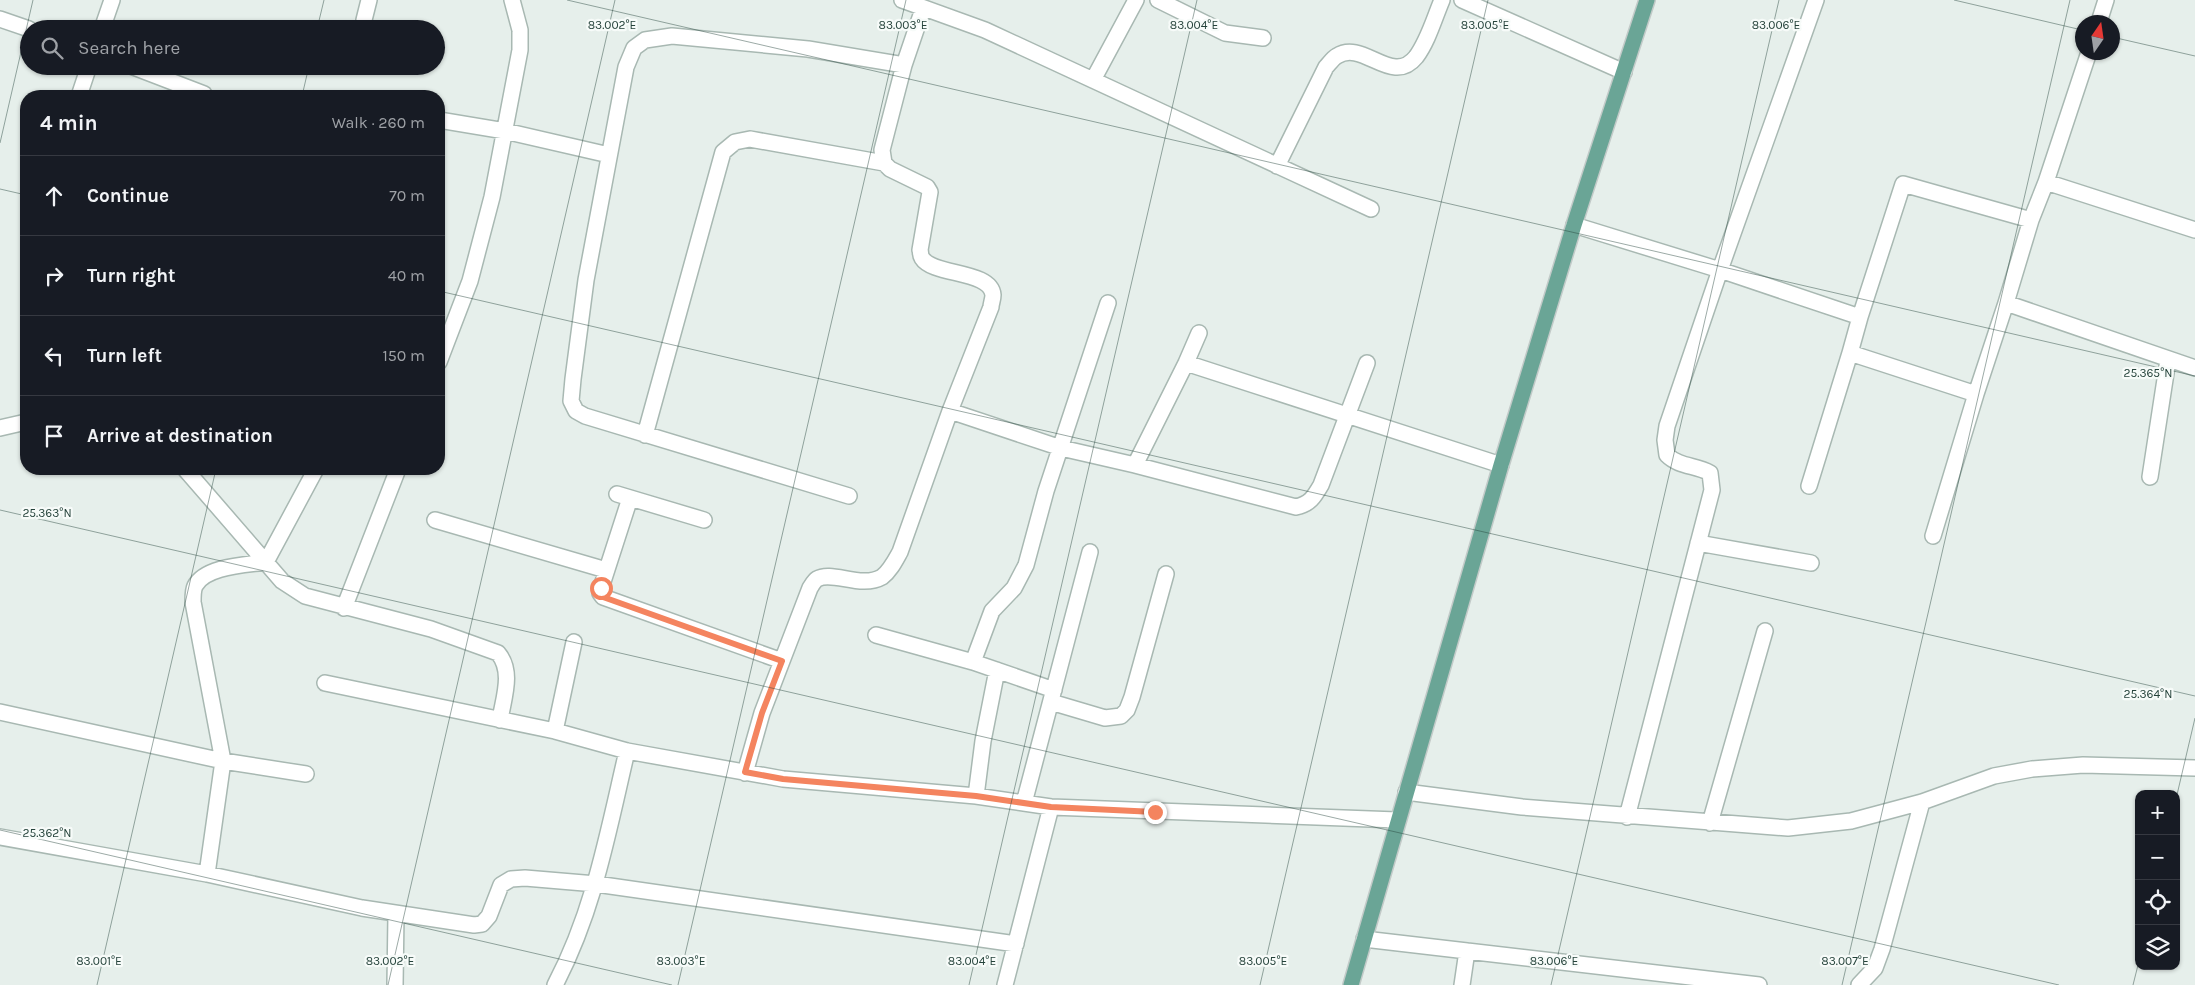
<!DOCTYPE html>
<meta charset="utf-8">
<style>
:root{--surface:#171b24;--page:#20242c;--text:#f1f3f6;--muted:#9ea1a6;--line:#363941}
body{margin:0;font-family:Karla,sans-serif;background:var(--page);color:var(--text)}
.controls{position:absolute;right:15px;bottom:15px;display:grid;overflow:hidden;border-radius:10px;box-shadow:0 1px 4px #0004}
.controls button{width:45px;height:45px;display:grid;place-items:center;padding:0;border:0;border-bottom:1px solid var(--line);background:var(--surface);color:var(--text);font:25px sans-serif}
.compass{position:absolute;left:2075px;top:15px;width:45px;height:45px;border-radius:50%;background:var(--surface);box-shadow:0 1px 4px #0004;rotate:13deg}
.stop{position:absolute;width:15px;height:15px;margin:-11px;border:4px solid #f4845f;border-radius:50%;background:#fff}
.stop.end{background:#f4845f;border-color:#fff;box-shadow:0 1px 5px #0008}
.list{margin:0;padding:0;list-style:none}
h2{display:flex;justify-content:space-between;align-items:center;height:65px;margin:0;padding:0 20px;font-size:21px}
h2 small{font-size:16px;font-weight:400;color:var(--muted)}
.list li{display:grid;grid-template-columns:32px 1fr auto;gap:15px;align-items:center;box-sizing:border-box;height:80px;padding:0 20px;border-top:1px solid var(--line)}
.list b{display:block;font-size:19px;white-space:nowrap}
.list em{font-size:16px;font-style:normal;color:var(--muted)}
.icon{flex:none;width:28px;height:28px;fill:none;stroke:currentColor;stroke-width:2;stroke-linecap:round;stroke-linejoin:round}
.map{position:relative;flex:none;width:2195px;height:985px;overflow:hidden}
.search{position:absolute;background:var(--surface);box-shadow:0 1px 4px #0004;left:20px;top:20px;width:425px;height:55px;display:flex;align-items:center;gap:12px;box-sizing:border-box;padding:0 18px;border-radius:28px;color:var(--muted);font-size:19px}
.panel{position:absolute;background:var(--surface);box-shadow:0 1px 4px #0004;left:20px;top:90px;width:425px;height:385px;border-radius:20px}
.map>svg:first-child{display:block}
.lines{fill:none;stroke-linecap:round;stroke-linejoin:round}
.minor-casing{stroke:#a8b8b2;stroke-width:18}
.major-casing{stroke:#c2cac8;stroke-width:18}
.minor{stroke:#fff;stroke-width:15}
.major{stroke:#6aa596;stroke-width:15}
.route{stroke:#f4845f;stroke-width:6}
.ticks{fill:none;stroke:#24423a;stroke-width:1;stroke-opacity:0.45}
.ticks-label{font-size:12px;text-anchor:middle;fill:#24423a;stroke:#f7fbf9;stroke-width:4.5;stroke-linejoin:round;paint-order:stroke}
</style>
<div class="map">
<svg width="2195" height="985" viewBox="0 0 2195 985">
<rect width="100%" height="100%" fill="#e6efeb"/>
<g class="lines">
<defs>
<path id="minor" d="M 902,0 L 985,30 L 1371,209
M 1158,0 L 1225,33 L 1263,38
M 1462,0 L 1624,72
M 0,19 L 29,29
M 364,20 L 369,0
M 2099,22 L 2106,0
M 102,29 L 112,0
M 131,66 L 204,94
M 1093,80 L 1136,0
M 79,96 L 89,66
M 439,120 L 505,131 L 609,155
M 1277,166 L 1326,67 C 1329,64 1333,58 1337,56 C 1363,39 1392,87 1416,57 C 1428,41 1434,19 1442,0
M 2046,182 L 2195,230
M 1574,225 L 1720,270 L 1860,317
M 2006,303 L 2031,220
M 439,362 L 470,281 L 492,197 L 520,50 L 520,30 L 512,0
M 1186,363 L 1501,465
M 1976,394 L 1850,353 L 1860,317 L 1903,184 L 2031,220 L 2046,182 L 2089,52
M 950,411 L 1061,448 L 1135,465 L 1296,507 C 1310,504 1314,497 1321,485 L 1367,363
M 0,428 L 26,422
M 645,435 L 723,152 L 735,142 L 750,139 L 884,163
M 1135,465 L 1186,363 L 1199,333
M 185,469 L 282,581 L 305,596 L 431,629 L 498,653 C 514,672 503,699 500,720
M 2150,477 L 2168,360
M 1809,486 L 1850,353
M 617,494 L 704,520
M 849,496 L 585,416 L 576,411 L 571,401 L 573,379 L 586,280 L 626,67 L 634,48 L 645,40 L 672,36 L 808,49 L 904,65
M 630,498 L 601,588 L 600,593 L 603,597 L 782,661
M 435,520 L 606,570
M 1933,536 L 1976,394 L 2006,303 L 2195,368
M 1698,543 L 1811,563
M 344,608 L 398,469
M 876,635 L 973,662 L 1054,690
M 973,662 L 992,611 L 1014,588 L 1026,565 L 1046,491 L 1108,303
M 325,683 L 555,731 L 627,751 L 783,779 L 976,796 L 1051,807 L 1397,820
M 1051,702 L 1105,718 L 1121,716 L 1127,710 L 1132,697 L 1166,574
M 0,712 L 223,761 L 306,774
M 555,731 L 574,642
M 745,773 L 762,713 L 810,588 C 812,585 814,581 817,579 C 832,570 861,589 882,577 C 890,571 895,561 900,552 L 950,411 L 991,307 C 991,304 993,299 993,295 C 991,270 933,276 922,258 C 920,255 921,253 920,250 L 930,192 L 927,187 L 890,169 L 884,163 L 882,150 L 904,65 L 923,9
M 1406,792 L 1522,807 L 1788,828 L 1851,821 L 1922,802 L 1994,776 L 2032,769 L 2083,765 L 2195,768
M 976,796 L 983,741 L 997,670
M 1024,803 L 1090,552
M 1627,817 L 1712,490 L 1710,473 C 1696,465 1679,467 1667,455 L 1665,440 L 1667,426 L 1720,270 L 1816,0
M 1710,823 L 1765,631
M 0,837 L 207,874 L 362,908 L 474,925 L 482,924 L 489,916 L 501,885 L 511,879 L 525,878 L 596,884 L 1016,944
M 207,874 L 223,761 L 193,602 C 193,597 193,590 195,586 C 205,566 246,565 266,562 L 316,469
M 1364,939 L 1759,985
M 395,985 L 396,914
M 555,985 C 594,911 608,832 627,751
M 1005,985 L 1051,807
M 1462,985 L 1467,951
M 1859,985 L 1875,968 L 1882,949 L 1922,802"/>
<path id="major" d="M 1351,985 L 1501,465 L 1574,225 L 1647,0"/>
</defs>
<use href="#minor" class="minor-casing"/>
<use href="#major" class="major-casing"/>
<use href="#minor" class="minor"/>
<use href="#major" class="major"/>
</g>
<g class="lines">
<path class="route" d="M 601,588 L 600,593 L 603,597 L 782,661 L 762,713 L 745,772 L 783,779 L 976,796 L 1051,807 L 1155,812"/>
</g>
<path class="ticks" d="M 567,0 L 2195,376M 1954,0 L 2082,30M 317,29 L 324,0M 2112,37 L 2195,56M 302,96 L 309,66M 0,143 L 33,0M 0,189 L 26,195M 439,291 L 2195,696M 0,510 L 2059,985M 2176,799 L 2195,718M 0,830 L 672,985M 97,985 L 216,469M 388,985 L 615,0M 678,985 L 906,0M 969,985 L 1197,0M 1260,985 L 1488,0M 1551,985 L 1779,0M 1842,985 L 2070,0M 2133,985 L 2139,961"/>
<g class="ticks-label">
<text x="612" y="29">83.002°E</text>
<text x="903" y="29">83.003°E</text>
<text x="1194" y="29">83.004°E</text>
<text x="1485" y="29">83.005°E</text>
<text x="1776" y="29">83.006°E</text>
<text x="2148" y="377">25.365°N</text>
<text x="47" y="517">25.363°N</text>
<text x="2148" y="698">25.364°N</text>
<text x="47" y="837">25.362°N</text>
<text x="99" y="965">83.001°E</text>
<text x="390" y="965">83.002°E</text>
<text x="681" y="965">83.003°E</text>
<text x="972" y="965">83.004°E</text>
<text x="1263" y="965">83.005°E</text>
<text x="1554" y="965">83.006°E</text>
<text x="1845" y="965">83.007°E</text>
</g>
</svg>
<div class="controls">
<button>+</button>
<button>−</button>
<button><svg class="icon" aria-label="locate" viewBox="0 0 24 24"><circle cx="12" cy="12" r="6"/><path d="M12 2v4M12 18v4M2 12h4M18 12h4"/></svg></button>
<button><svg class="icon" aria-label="layers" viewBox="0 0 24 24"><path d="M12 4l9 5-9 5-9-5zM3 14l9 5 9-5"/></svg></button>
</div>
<svg class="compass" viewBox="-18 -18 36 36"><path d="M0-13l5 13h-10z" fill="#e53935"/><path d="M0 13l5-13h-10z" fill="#9ea1a6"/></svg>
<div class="stop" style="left:601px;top:588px"></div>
<div class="stop end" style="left:1155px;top:812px"></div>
<div class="search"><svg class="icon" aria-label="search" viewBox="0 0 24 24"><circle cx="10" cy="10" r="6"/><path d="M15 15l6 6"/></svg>Search here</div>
<section class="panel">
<h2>4 min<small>Walk · 260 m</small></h2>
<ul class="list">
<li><svg class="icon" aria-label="ahead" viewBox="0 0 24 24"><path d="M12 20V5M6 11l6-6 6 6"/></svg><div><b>Continue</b></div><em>70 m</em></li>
<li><svg class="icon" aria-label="right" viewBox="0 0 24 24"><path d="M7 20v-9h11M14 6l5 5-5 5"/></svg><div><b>Turn right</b></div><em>40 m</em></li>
<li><svg class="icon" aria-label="left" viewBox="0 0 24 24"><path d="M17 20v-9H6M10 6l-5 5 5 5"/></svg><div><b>Turn left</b></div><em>150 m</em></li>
<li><svg class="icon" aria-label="arrive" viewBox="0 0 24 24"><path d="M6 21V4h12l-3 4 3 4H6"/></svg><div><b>Arrive at destination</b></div></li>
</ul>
</section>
</div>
